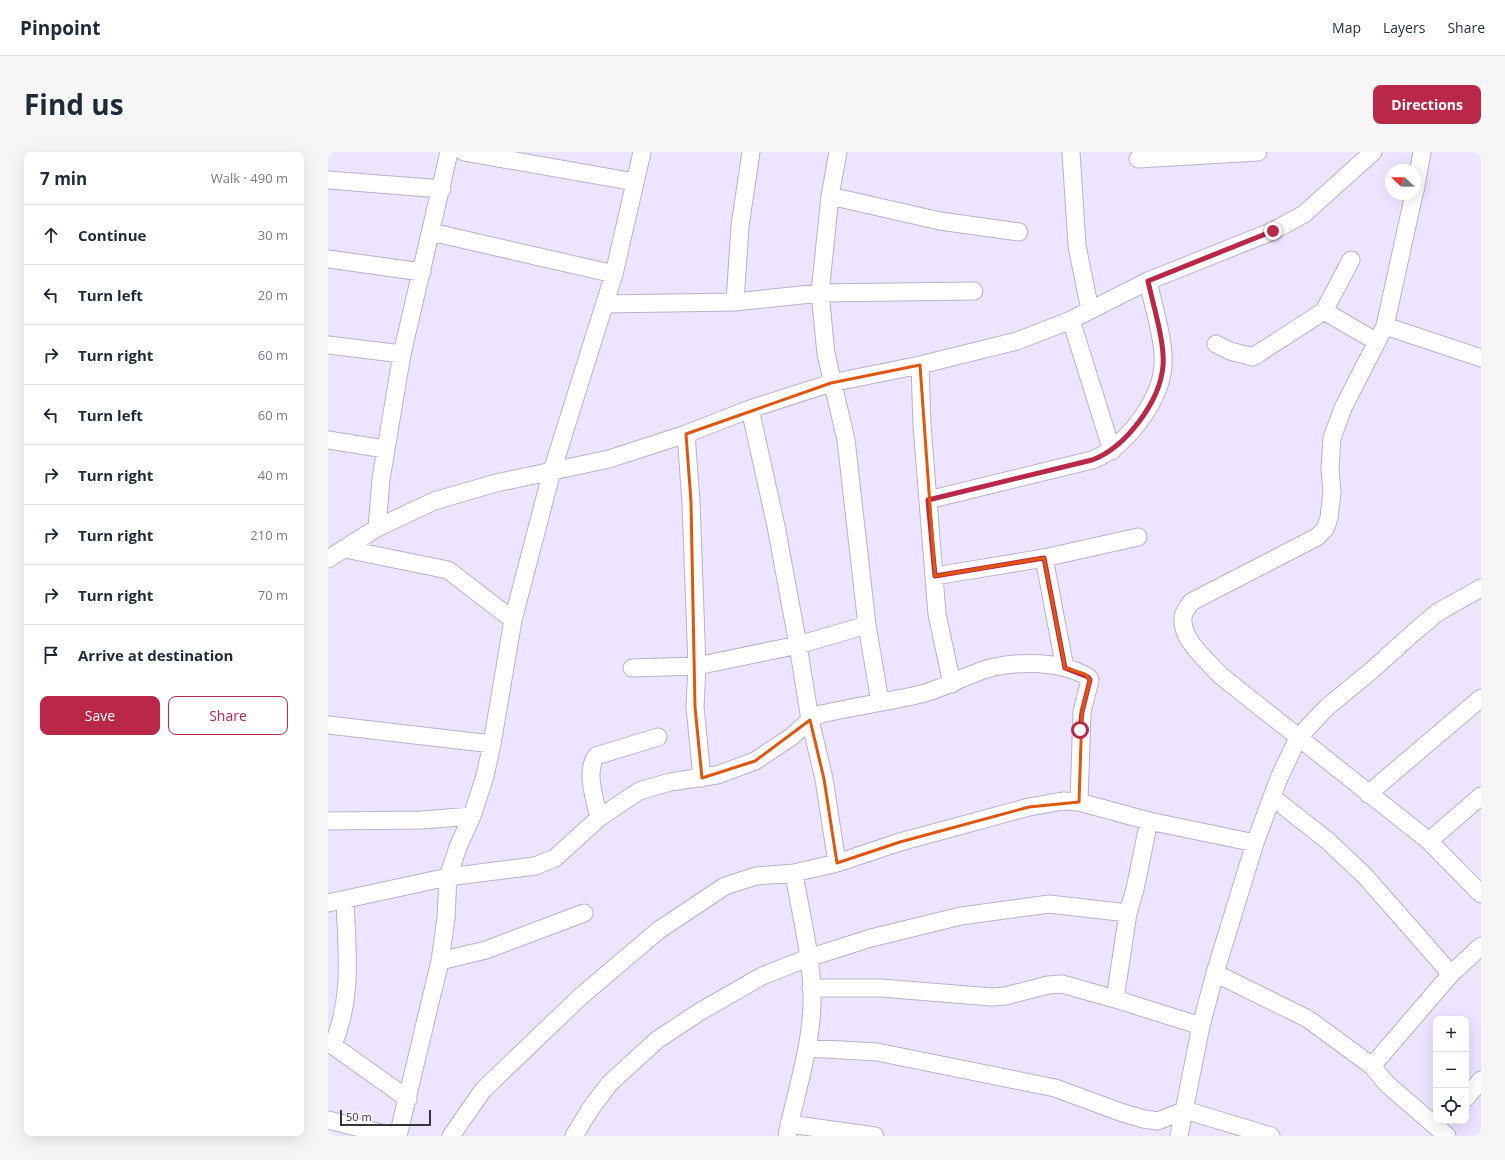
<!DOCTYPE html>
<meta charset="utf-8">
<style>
:root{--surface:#fff;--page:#f6f6f7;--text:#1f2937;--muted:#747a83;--line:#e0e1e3;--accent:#b92848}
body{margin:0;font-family:"Open Sans",sans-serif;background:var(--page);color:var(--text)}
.controls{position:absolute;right:12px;bottom:12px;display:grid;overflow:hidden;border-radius:8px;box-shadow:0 4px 16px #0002}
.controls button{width:36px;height:36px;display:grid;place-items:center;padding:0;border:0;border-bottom:1px solid var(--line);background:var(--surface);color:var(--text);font:20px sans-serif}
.compass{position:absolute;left:1057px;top:12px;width:36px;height:36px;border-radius:50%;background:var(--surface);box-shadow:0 4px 16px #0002;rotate:292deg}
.scale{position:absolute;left:12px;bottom:10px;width:91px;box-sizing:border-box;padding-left:4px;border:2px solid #37333d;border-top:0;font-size:11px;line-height:14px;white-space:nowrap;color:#37333d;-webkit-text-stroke:3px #f7f5fb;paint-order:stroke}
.stop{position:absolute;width:12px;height:12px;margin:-9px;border:3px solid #b92848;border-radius:50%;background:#fff}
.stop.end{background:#b92848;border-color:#fff;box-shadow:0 1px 4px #0008}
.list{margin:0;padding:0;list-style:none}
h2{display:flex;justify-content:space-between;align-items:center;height:52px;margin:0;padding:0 16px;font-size:17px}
h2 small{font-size:13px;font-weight:400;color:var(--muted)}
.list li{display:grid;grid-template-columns:26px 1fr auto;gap:12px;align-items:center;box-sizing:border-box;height:60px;padding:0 16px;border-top:1px solid var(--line)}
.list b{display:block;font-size:15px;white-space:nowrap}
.list em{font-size:13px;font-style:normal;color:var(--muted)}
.actions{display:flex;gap:8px;padding:12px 16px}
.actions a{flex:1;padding:9px 0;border:1px solid var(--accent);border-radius:8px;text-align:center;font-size:14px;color:var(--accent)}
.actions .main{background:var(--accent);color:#fff}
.icon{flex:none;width:22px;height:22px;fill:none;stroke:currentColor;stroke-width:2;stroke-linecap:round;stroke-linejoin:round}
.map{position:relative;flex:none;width:1153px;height:984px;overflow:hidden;border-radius:8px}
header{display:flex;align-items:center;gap:24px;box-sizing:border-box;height:56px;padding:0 20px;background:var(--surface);border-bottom:1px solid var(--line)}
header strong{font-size:19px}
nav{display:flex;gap:22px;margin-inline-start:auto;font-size:14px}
.intro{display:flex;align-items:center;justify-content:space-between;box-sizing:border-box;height:96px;padding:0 24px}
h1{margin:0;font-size:28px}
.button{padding:10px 18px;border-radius:8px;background:var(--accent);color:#fff;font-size:14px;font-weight:700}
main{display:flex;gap:24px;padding:0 24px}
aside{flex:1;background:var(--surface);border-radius:8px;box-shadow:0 4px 16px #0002}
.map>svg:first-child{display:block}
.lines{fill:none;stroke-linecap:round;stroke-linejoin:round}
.minor-casing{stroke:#b9b1cb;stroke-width:19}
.minor{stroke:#fff;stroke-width:17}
.route{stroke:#b92848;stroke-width:5}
.marked{fill:none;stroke:#df570e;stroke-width:3;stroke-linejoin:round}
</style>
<header>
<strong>Pinpoint</strong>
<nav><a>Map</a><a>Layers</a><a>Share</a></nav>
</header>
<div class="intro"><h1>Find us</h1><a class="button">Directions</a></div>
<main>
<aside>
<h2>7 min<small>Walk · 490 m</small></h2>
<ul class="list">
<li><svg class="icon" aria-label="ahead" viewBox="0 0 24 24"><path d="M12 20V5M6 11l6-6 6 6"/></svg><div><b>Continue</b></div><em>30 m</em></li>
<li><svg class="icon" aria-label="left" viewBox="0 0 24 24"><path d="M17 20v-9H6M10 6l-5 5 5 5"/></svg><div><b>Turn left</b></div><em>20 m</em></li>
<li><svg class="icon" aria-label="right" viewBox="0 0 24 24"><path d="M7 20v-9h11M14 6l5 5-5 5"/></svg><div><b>Turn right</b></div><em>60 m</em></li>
<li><svg class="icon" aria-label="left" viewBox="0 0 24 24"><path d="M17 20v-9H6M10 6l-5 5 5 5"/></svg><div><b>Turn left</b></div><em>60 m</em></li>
<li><svg class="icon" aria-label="right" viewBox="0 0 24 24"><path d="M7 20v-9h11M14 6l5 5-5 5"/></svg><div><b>Turn right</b></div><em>40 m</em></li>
<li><svg class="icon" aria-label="right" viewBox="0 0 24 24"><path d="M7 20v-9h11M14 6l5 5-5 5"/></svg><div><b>Turn right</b></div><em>210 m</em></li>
<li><svg class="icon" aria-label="right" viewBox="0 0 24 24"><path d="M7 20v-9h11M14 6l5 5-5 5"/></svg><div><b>Turn right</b></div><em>70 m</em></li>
<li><svg class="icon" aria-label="arrive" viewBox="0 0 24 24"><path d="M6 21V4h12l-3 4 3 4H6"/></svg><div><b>Arrive at destination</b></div></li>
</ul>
<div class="actions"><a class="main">Save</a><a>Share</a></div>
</aside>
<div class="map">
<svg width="1153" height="984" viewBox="0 0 1153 984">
<rect width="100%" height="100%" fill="#ede4ff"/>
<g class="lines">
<defs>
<path id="minor" d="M 136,0 L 307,30
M 510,0 L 502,44 L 492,141 L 498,202 L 518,288 L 539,473 L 552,550
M 743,0 L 749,94 L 762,158
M 810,7 L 930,0
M 0,28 L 114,37
M 1087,39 L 1094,0
M 1086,42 L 1057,174 L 1015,256 L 1004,286 L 1002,317 L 1004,340 L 1001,366 L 997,377 L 989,385 L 863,450 C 860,455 855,460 855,466 C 853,488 879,508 892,523 L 1101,689 L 1153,742
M 502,44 L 612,69 L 691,80
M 103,80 L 286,122
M 0,107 L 94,120
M 407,150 L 412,74 L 423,0
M 277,152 L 407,150 L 492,141 L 646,139
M 996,159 L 1023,108
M 743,168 L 784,299
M 1057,174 L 1153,206
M 888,192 L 902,199 L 925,205 L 996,159 L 1049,190
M 0,193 L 74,202
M 592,213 L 594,273 L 609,462 L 624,532
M 422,257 L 448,374 L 470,493 L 482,568 L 496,627 L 509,711
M 358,282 L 363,350 L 369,514 L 367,555 L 374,626
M 0,288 L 57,297
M 600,348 L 764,308 C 797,296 832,250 835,214 C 837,190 825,153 820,129
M 49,376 L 53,327 L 74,202 L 121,0
M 17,397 L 120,418 L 185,468
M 716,406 L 810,385
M 0,407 L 49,376 L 106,349 L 168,331 L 281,307 L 358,282 L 422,257 L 503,231 L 592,213 L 689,189 L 743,168 L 820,129 L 945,79 L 976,62 L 1045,0
M 607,424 L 716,406 L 737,516
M 304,516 L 369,514 L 470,493 L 539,473
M 0,573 L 164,592
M 1040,642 L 1153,546
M 944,645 L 1000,689 L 1037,724 L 1123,822
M 271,666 C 267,647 257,621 268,604 L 330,585
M 0,669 L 94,668 L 144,664
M 1101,689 L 1153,644
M 0,751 L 120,725 L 207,714 L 227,706 L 271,666 L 311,639 L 342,630 L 389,623 L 427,609 L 463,585 L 482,568 L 493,562 C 525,555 557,550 589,543 C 609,539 626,529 645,522 C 677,508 730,507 760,525 L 762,528 L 754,560 L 751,650
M 112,809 L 158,798 L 256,761
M 887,821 L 980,867 L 1044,914 L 1059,932 L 1119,984
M 483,836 L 553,836 L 664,845 L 677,844 L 720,833 L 734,832 L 787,847 L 873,874
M 787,847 L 800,761 L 807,737 L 821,669
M 0,890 L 80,947
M 5,893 C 25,845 19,800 17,749
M 479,896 L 549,900 L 727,936 L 795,961 L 816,967 L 830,969 L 857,958 L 943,984
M 1044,914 L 1123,822 L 1153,794
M 1138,946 L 1153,928
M 0,968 L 65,984
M 461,972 L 547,984
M 70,984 L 112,809 L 118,766 L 120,725 L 130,695 L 144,664 L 157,624 L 164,592 L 185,468 L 224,319 L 286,122 L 314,0
M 123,984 L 155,938 L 252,845 L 331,778 L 397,734 L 428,724 L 466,721 L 509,711 L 572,690 L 701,655 L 735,649 L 751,650 L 821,669 L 927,691
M 246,984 L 263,956 L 282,931 L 329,888 L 373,859 L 434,824 L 480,806 L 543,786 L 633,764 L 721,752 L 800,761
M 459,984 C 468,938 485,891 484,844 C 484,804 472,760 466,721
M 851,984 L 873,874 L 887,821 L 927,691 L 951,626 L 970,586 L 998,556 L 1043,519 L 1084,482 L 1110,460 L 1153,436"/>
</defs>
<use href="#minor" class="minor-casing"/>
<use href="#minor" class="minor"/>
</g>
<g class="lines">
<path class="route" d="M 752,578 L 754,560 L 762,528 L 760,525 L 737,516 L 716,406 L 607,424 L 600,348 L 764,308 C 797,296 832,250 835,214 C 837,190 825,153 820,129 L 945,79"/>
</g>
<path class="marked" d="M 592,213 L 607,424 L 716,406 L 737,516 L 757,522 L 762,528 L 754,560 L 751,650 L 701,655 L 572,690 L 509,711 L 496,627 L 482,568 L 427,609 L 374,626 L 367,555 L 363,350 L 358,282 L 503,231 Z"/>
</svg>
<div class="controls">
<button>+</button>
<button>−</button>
<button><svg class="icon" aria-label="locate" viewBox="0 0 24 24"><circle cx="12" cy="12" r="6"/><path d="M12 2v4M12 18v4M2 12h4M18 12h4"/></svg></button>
</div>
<svg class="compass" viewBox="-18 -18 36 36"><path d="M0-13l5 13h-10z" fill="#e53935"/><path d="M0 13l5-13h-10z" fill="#747a83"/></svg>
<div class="scale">50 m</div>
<div class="stop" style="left:752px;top:578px"></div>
<div class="stop end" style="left:945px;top:79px"></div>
</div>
</main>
